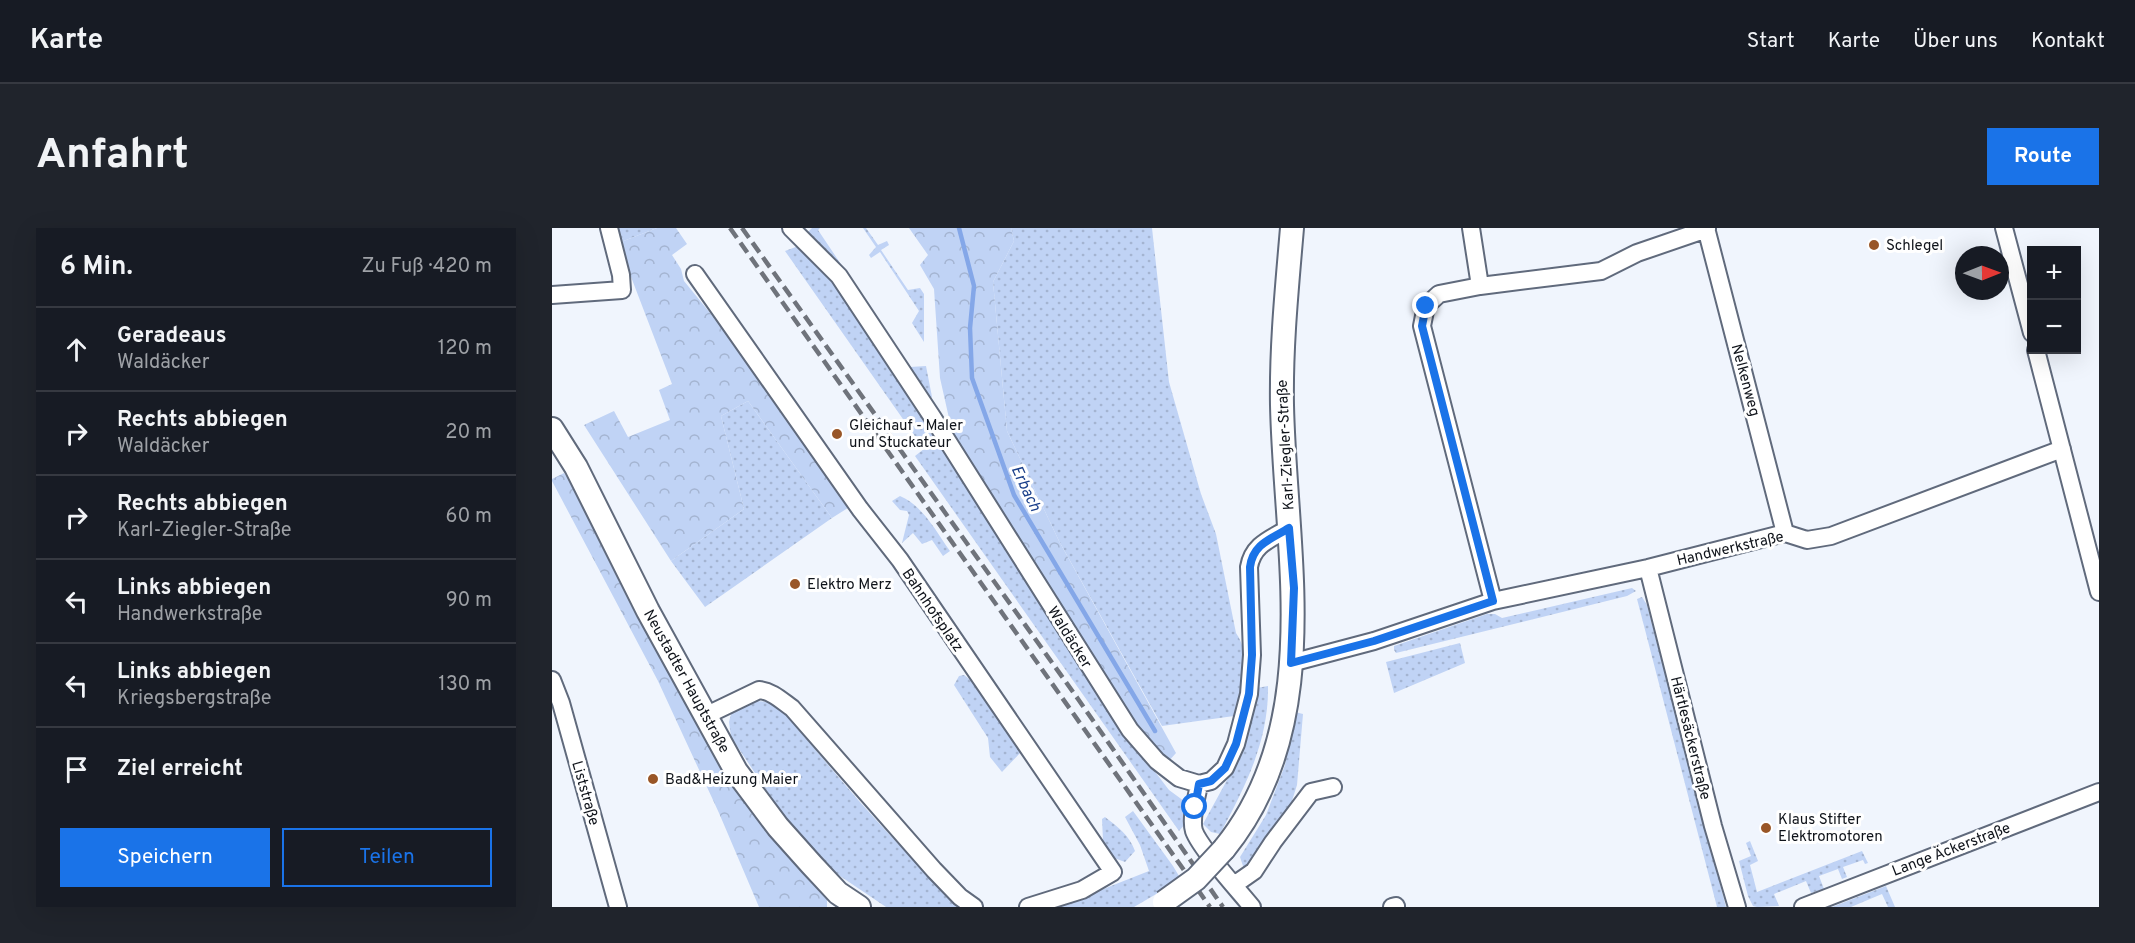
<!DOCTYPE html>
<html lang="de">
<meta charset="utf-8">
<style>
:root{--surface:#171b24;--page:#20242c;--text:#f1f3f6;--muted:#9ea1a6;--line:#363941;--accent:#1a73e8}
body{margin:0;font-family:Overpass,sans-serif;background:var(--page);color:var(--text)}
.controls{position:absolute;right:18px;top:18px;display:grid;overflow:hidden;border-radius:0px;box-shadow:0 6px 24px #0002}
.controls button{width:54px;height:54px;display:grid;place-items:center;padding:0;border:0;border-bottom:2px solid var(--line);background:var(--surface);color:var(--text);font:30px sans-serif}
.compass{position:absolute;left:1403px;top:18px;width:54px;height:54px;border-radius:50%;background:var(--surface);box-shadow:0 6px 24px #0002;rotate:89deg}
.stop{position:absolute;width:18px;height:18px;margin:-14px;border:4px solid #1a73e8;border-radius:50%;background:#fff}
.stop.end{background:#1a73e8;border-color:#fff;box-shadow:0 2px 6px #0008}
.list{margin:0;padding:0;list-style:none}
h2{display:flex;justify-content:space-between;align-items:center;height:78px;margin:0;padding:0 24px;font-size:26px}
h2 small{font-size:20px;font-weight:400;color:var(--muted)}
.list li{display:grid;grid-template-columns:39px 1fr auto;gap:18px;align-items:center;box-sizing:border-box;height:84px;padding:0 24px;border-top:2px solid var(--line)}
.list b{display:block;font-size:22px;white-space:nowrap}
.list p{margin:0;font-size:20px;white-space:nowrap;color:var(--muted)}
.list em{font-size:20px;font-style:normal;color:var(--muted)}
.actions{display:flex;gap:12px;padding:18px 24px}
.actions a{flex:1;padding:14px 0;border:2px solid var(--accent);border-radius:0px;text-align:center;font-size:21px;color:var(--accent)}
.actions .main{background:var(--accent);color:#fff}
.icon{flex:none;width:33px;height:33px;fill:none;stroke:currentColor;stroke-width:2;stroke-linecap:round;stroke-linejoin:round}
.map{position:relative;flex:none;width:1547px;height:679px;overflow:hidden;border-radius:0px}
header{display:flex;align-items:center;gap:36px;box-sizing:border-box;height:84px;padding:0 30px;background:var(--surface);border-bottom:2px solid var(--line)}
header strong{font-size:28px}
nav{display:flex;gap:33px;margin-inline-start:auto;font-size:21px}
.intro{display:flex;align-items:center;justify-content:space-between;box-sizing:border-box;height:144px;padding:0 36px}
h1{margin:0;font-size:42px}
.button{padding:15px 27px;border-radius:0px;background:var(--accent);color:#fff;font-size:21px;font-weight:700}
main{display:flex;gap:36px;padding:0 36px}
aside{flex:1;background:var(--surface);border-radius:0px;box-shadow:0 6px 24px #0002}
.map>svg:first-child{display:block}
.grass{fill:url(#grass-dots)}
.forest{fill:url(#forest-crowns)}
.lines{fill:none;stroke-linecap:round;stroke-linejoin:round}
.stream{stroke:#84a7e8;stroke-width:4.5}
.street-casing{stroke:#606a7c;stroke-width:20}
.secondary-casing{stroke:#606a7c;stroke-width:26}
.street{stroke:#fff;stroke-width:16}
.secondary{stroke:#fff;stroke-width:22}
.rail{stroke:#6f737b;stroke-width:4.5;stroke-dasharray:12 6;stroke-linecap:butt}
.secondary-bridge-casing{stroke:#606a7c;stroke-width:26;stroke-linecap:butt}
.secondary-bridge{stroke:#fff;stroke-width:22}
.route{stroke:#1a73e8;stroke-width:8}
.poi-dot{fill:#995627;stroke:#fff;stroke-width:2}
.labels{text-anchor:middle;stroke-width:6;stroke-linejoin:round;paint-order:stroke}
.poi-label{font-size:15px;fill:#10141b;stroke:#fff;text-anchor:start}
.street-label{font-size:15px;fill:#10141b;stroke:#fff}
.water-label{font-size:16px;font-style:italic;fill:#1a3f8a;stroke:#fff}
</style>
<header>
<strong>Karte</strong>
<nav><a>Start</a><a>Karte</a><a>Über uns</a><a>Kontakt</a></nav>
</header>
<div class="intro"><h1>Anfahrt</h1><a class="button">Route</a></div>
<main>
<aside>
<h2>6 Min.<small>Zu Fuß · 420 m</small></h2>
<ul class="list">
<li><svg class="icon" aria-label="ahead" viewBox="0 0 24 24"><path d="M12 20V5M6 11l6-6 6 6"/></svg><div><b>Geradeaus</b><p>Waldäcker</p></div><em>120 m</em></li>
<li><svg class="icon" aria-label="right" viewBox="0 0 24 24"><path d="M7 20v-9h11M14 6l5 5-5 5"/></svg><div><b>Rechts abbiegen</b><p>Waldäcker</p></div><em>20 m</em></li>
<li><svg class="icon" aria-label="right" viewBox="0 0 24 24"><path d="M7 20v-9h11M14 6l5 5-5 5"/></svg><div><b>Rechts abbiegen</b><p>Karl-Ziegler-Straße</p></div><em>60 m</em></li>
<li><svg class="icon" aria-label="left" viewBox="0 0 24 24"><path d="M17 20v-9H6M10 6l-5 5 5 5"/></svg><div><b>Links abbiegen</b><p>Handwerkstraße</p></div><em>90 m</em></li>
<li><svg class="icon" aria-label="left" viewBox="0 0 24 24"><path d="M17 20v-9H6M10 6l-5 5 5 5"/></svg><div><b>Links abbiegen</b><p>Kriegsbergstraße</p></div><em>130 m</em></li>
<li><svg class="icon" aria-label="arrive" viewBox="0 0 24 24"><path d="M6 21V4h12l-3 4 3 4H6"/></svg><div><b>Ziel erreicht</b></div></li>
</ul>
<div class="actions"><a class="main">Speichern</a><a>Teilen</a></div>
</aside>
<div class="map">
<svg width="1547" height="679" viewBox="0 0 1547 679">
<defs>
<pattern id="grass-dots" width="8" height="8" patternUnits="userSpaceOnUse" patternTransform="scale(1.5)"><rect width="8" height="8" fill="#c0d3f5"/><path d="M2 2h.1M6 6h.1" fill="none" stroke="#a4b4d1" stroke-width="1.8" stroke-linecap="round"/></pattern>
<pattern id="forest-crowns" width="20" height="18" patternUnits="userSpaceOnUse" patternTransform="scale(1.5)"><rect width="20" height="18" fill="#c0d3f5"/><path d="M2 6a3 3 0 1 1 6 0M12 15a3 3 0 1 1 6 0" fill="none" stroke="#a4b4d1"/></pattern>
</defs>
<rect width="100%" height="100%" fill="#f0f5fd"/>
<path class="grass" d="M 65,0 L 105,0 L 69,14 Z
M 260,0 L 268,0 L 266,2 L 358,139 L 374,138 L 380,169 L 378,171 L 257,10 L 256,4 Z
M 311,0 L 314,0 L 326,17 L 335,13 L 337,17 L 329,22 L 356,62 L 368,60 L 372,66 L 372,114 L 360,95 L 367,83 L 328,24 L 319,30 L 317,27 L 324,19 Z
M 459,0 L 600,0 L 617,154 L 649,266 L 664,306 L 684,405 C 701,429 689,462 682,488 L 610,498 L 507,313 L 455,203 L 441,54 L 462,13 Z
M 249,17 L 273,43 L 322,113 L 594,532 L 617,562 L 632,573 L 634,595 L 627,603 L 363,228 L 372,221 L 233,23 Z
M 196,173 L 280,290 L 153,379 L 119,333 L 192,281 L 169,188 Z
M 348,268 C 371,278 383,302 398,323 L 391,328 L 380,312 L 370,316 L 361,305 L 350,315 L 357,287 L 355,283 L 348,282 L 340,273 Z
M 1080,360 L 1084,363 L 1075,368 L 844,425 L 842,422 L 842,418 L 935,386 L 943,386 L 950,390 Z
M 1090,369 L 1095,377 L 1174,679 L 1165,679 L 1085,371 Z
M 908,415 L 913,435 L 842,465 L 834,434 Z
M 412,447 L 420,453 L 469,524 L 450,544 L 438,529 L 436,510 L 402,457 L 407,448 Z
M 716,458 C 717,513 693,559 668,606 L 659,604 L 651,596 L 692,521 L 701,486 L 705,460 Z
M 204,473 L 218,474 L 229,481 C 287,549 344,622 414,679 L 334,679 L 288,648 L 272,633 L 227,581 L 179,509 L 177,494 L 179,486 L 186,479 Z
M 743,484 L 751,486 L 745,557 L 739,576 L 722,601 L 710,624 L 692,641 L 688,629 L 714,587 L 733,537 Z
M 581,583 L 621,638 L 627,648 L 606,665 L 582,679 L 499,679 L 521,673 L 597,643 L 588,617 L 573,589 Z
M 553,589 C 566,599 577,607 583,623 L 573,634 L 562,630 L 551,612 L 550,591 Z
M 1198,613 L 1206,633 L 1198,637 L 1205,664 L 1310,623 L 1316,635 L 1313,636 L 1311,632 L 1291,639 L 1295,649 L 1290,651 L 1286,641 L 1267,648 L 1272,661 L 1259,665 L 1254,653 L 1222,666 L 1227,678 L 1205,679 L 1201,678 L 1196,668 L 1187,633 L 1199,628 L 1194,615 Z
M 1334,658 L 1343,679 L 1336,679 L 1330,666 L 1299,679 L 1280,679 Z"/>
<path class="forest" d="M 105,0 L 124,0 L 135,16 L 120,27 L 129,41 L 132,53 L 176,107 L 299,278 L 280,290 L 196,173 L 169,188 L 192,281 L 119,333 L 32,197 L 62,183 L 76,209 L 118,192 L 107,162 L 120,156 L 76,41 L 69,14 Z
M 357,0 L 459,0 L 462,13 L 441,54 L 455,203 L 507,313 L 624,525 L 616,534 L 578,495 L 401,208 L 388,150 L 382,61 L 368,37 L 376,27 Z
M 12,245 L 34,274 L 77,360 L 275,665 L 275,679 L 207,679 L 167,585 L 106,453 L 0,253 L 0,251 Z"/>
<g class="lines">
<path class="stream" d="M 407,0 L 422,58 L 418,100 L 420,150 L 462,267 L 603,503"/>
<defs>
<path id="street" d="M 239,0 L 287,48 L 381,190 L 578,502 L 605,533 L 627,550 L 647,556 L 659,553 L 673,540 L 684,516 L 697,466 L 700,427 L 697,339 C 701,316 719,311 737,300
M 919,0 L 928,58
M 1154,0 L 1233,305
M 1452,0 L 1480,105
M 143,46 L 308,281 L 348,332 L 561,644 L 530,662 L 476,679
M 0,67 L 70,62 L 69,47 L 57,0
M 1484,122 L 1547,364
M 1096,340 L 1161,598 L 1185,679
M 941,373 L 870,98 L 874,78 L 887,66 L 928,58 L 1049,43 L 1085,25 L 1155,1
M 739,435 L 822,413 L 941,373 L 1096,340 L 1233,305 L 1255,312 L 1279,308 L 1510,221
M 0,452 L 9,475 L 66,679
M 155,487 L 207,462 C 220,463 230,473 240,480 L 382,642 L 408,669 L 422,679
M 647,556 C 645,570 638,589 642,603 C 648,620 687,663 700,679
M 682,657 L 702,643 L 721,614 L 759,564 L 781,559
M 840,679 L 844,678
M 1251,679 L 1547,564"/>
<path id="secondary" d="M 0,201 L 24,239 L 96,383 L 184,543 L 226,599 L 259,636 L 286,665 L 307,679
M 672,621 C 774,496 733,324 730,177 C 729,118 735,59 740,0"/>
</defs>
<use href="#street" class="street-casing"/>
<use href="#secondary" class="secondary-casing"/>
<use href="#street" class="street"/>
<use href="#secondary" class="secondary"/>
<path class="rail" d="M 178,0 L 658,679
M 190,0 L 526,471 L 671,679"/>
<defs>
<path id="secondary-bridge" d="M 612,674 L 644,651 L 672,621"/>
</defs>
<use href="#secondary-bridge" class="secondary-bridge-casing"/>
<use href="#secondary-bridge" class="secondary-bridge"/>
</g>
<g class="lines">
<path class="route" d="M 643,579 L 647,556 L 659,553 L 673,540 L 684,516 L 697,466 L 700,427 L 698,339 C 701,316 719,311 737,300 L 742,360 L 739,435 L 822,413 L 941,373 L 870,98 L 874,78"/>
</g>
<g class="poi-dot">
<circle cx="1322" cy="17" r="6"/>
<circle cx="285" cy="206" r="6"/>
<circle cx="243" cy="356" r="6"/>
<circle cx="101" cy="551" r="6"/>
<circle cx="1214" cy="600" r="6"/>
</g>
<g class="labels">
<g class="poi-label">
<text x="1334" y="22">Schlegel</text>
<text x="297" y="202">Gleichauf - Maler<tspan x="297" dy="17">und Stuckateur</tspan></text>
<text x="255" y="361">Elektro Merz</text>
<text x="113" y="556">Bad&amp;Heizung Maier</text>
<text x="1226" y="596">Klaus Stifter<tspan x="1226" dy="17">Elektromotoren</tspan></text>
</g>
<g class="street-label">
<text transform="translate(1194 152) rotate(75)" y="5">Nelkenweg</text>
<text transform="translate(733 217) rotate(-93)" y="5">Karl-Ziegler-Straße</text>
<text transform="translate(1178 320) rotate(-13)" y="5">Handwerkstraße</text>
<text transform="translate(381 382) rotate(56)" y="5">Bahnhofsplatz</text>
<text transform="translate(518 409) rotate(58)" y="5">Waldäcker</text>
<text transform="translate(135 453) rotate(61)" y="5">Neustadter Hauptstraße</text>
<text transform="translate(1139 510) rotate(76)" y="5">Härtlesäckerstraße</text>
<text transform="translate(34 565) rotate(74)" y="5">Liststraße</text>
<text transform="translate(1399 621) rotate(-21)" y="5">Lange Äckerstraße</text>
</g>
<g class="water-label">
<text transform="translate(475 260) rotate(65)" y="6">Erbach</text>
</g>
</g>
</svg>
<div class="controls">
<button>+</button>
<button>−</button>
</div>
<svg class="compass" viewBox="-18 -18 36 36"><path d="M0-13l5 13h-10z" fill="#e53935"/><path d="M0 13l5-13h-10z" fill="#9ea1a6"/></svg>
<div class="stop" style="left:643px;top:579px"></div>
<div class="stop end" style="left:874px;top:78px"></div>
</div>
</main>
